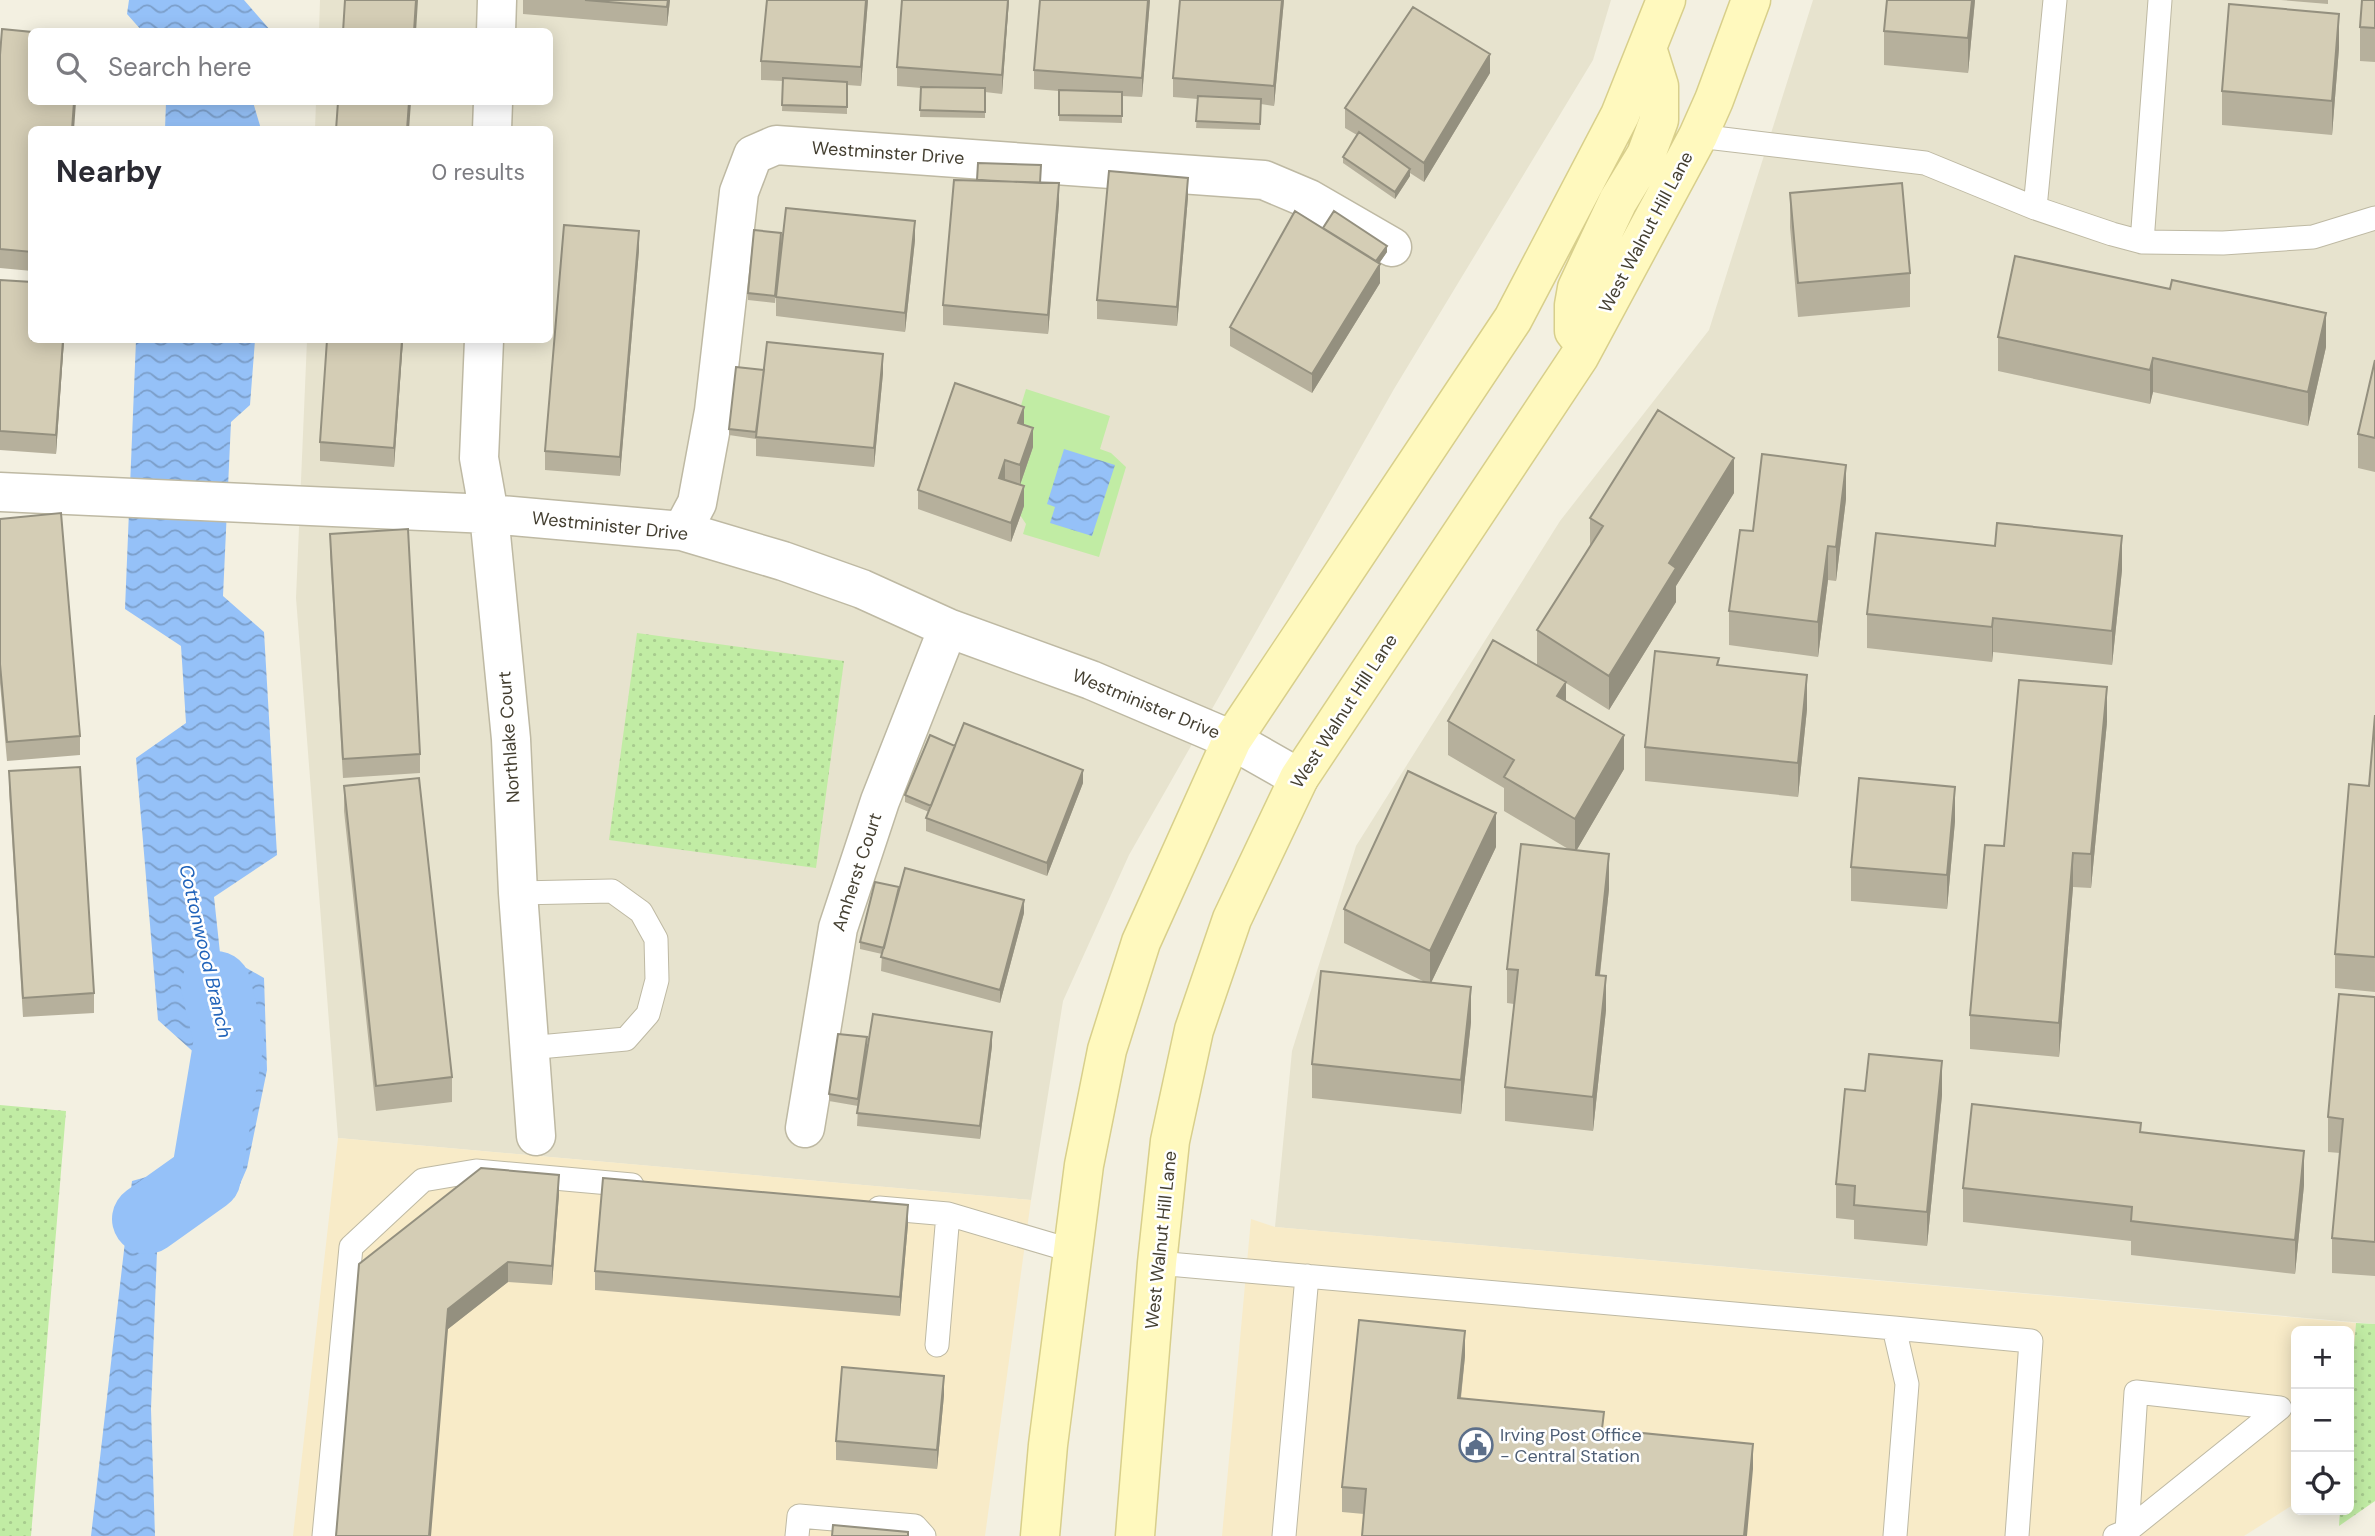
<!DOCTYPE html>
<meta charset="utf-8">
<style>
:root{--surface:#fff;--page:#f2f2f3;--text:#2b2b33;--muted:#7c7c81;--line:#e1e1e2}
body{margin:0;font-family:"DM Sans",sans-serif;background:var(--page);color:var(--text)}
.controls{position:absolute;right:21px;bottom:21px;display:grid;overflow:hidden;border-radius:10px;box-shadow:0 4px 18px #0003}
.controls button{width:63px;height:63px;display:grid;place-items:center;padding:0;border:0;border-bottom:2px solid var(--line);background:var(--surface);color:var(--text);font:35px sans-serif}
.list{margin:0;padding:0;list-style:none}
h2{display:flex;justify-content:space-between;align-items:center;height:91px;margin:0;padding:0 28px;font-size:30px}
h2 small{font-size:23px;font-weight:400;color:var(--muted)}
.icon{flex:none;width:38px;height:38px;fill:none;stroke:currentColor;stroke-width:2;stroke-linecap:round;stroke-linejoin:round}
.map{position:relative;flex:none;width:2375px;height:1536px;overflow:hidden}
.search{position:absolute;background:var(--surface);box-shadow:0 4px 18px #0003;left:28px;top:28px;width:525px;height:77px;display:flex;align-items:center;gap:18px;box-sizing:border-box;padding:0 24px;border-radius:10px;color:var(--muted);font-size:26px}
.panel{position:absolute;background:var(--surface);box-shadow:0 4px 18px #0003;left:28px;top:126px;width:525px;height:217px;border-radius:10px}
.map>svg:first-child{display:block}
.residential{fill:#e7e3ce}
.commercial{fill:#f8ebc8}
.grass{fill:url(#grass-dots)}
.pitch{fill:#c1eca4}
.water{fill:url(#water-waves)}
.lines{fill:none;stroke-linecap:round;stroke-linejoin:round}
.river{stroke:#95c1f8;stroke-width:70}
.lane-casing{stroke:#beb9a3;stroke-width:25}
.street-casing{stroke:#beb9a3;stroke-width:41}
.secondary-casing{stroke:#d8cf8b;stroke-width:41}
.lane{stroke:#fff;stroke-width:23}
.street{stroke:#fff;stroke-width:38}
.secondary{stroke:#fff9be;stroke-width:38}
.wall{fill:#b6b09c}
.shaded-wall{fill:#94907f}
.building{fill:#d4cdb5;stroke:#94907f;stroke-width:2}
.labels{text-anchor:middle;stroke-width:5;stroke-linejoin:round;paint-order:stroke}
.street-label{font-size:18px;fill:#443f31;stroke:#fff}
.service-label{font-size:18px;fill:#4e5e75;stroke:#fff;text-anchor:start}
.water-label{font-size:19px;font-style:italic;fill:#2063ba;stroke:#fff}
</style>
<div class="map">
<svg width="2375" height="1536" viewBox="0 0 2375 1536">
<defs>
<pattern id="grass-dots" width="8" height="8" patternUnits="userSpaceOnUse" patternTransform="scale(1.75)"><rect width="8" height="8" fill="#c1eca4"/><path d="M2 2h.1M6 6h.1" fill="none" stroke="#a7cb8e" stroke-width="1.8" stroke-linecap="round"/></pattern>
<pattern id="water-waves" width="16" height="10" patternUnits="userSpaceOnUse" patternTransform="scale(1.75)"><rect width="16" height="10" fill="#95c1f8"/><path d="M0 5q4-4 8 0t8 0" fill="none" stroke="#7b9ec9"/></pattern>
</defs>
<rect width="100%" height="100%" fill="#f3f0e1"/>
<path class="residential" d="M 320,0 L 1611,0 L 1593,60 L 1394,389 L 1129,855 L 1063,1001 L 1031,1200 L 338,1138 L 296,598 L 307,340 L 550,340 L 550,130 L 315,129 L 316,102 L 550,102 L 550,32 L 319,31 Z
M 1813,0 L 2375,0 L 2375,1324 L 1275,1227 L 1292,1051 L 1356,846 L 1560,521 L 1709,330 Z"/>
<path class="commercial" d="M 338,1138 L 1031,1200 L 985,1536 L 293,1536 Z
M 1251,1219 L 1275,1227 L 2356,1323 L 2349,1408 L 2349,1331 L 2296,1331 L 2296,1503 L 2244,1536 L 1222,1536 Z"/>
<path class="grass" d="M 637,633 L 844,661 L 816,868 L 609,840 Z
M 0,1105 L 66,1111 L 31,1536 L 0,1536 Z
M 2356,1323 L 2375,1324 L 2375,1501 L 2339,1526 L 2340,1510 L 2349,1510 L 2349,1408 Z"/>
<path class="pitch" d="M 1026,389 L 1110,416 L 1100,449 L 1111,453 L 1126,467 L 1099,557 L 1023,534 L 1026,524 L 1020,515 L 999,497 L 1005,480 L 1020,484 L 1015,425 Z"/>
<path class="water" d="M 129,0 L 244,0 L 271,31 L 142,31 L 127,14 Z
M 166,102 L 253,102 L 261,129 L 165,129 Z
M 136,340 L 255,340 L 250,405 L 231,422 L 223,596 L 264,632 L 277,855 L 214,897 L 220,953 L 264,978 L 267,1070 L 247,1168 L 234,1198 L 193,1195 L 168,1217 L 157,1251 L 151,1409 L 155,1536 L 91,1536 L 132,1181 L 193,1164 L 237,1138 L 229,1084 L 158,1020 L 136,758 L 186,723 L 181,646 L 125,609 Z
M 1064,449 L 1115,465 L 1092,536 L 1050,523 L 1055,507 L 1047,504 Z"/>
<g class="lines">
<path class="river" d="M 147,1219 L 206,1177 L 229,1040 L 216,986"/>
<defs>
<path id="lane" d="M 1698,136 L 1925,163 L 2035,208 L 2112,234 L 2142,242 L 2223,243 L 2313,237 L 2375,218
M 2035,208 L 2055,0
M 2142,242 L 2160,0
M 518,893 L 612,891 L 641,912 L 656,939 L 657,980 L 648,1014 L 626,1039 L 528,1048
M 879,1208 L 948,1214 L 1073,1251
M 1157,1263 L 1894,1328 L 1907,1384 L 1895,1536
M 1894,1328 L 2031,1341 L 2017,1536
M 937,1345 L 948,1214
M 324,1536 L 351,1247 L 423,1180 L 476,1171 L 632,1185
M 797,1536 L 799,1516 L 915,1526 L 924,1536
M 1284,1536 L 1307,1276
M 2115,1536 L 2127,1531 L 2280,1408 L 2136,1392 L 2127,1531"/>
<path id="street" d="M 496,32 L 497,0
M 492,130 L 493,102
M 484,340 L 479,458 L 489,514 L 511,739 L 518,893 L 536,1136
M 0,492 L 489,514 L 682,531 L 783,561 L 862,589 L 948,628 L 1091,680 L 1232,740 L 1299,778
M 682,531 L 697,503 L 714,411 L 739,192 L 753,155 L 776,145 L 1264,180 L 1309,199 L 1392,247
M 805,1128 L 838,928 L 880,801 L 948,628"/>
<path id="secondary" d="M 1585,345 L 1574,331 L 1574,305 L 1577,288 L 1618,201 L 1646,155 L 1659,120 L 1659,86 L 1647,48
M 1040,1536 L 1048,1445 L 1084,1165 L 1107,1050 L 1141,942 L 1232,740 L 1513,319 L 1620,115 L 1666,0
M 1135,1536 L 1157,1263 L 1170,1141 L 1194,1030 L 1232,919 L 1299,778 L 1579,357 L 1698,136 L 1714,100 L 1751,0"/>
</defs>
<use href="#lane" class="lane-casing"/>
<use href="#street" class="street-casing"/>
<use href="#secondary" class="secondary-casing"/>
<use href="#lane" class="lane"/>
<use href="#street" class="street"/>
<use href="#secondary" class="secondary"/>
</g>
<path class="wall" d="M 523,0 L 670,0 L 667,26 L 523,14 Z
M 868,0 L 861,86 L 847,85 L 847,114 L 782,111 L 783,81 L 761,80 L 761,61 Z
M 1009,0 L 1002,94 L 985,92 L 985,118 L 920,117 L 921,88 L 897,86 L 897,67 Z
M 1040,0 L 1150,0 L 1142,97 L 1122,96 L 1122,123 L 1059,121 L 1059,91 L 1034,89 L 1034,70 Z
M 1180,0 L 1284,0 L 1274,106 L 1261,104 L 1260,130 L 1196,128 L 1198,99 L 1173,97 L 1173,78 Z
M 1887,0 L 1975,0 L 1968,73 L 1884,65 L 1884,31 Z
M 2281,0 L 2328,0 L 2328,4 Z
M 2375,0 L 2375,62 L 2360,61 L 2360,27 Z
M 2339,48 L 2332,135 L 2222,125 L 2222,91 Z
M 0,55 L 32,130 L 32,271 L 0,268 Z
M 1490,73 L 1424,182 L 1410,173 L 1410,176 L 1395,199 L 1343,163 L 1343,157 L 1357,135 L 1345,128 L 1345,108 Z
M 1040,183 L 1059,203 L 1048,334 L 943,325 L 943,305 Z
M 1790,193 L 1910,273 L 1910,307 L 1798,317 L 1790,227 Z
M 1188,197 L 1177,326 L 1097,319 L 1097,300 Z
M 1323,228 L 1387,252 L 1379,263 L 1380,283 L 1312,393 L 1230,346 L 1230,327 Z
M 781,240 L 775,303 L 748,300 L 748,293 Z
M 915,240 L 905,332 L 776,316 L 776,297 Z
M 639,250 L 620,476 L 545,470 L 545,451 Z
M 0,280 L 64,340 L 56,454 L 0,450 Z
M 1998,337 L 2326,347 L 2308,426 L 2153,392 L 2150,404 L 1998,371 Z
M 403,340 L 394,467 L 320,461 L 320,442 Z
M 2375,360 L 2375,472 L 2358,468 L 2358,434 Z
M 764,370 L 883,373 L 874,467 L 756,456 L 756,439 L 729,435 L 729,429 Z
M 1024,425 L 1033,447 L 1020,485 L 1005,480 L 1024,506 L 1011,542 L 918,509 L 918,490 Z
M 1734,493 L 1676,586 L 1676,602 L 1609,710 L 1566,683 L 1566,702 L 1624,769 L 1576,851 L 1609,889 L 1600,975 L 1606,1010 L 1593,1131 L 1505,1121 L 1505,1087 L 1514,1004 L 1507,1003 L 1507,969 L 1570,850 L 1504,811 L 1504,788 L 1448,755 L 1448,721 L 1537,665 L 1537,630 L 1590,546 L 1590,518 Z
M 1846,499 L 1836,581 L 1828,580 L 1818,657 L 1729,645 L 1729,611 L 1753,531 Z
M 0,519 L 80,736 L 80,755 L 7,761 L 0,683 Z
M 330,534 L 420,754 L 420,773 L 343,778 L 330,553 Z
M 2122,570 L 2112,665 L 1993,652 L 1992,662 L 1867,648 L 1867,614 Z
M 1719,665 L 1807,709 L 1798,797 L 1645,781 L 1645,747 Z
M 2375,715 L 2375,992 L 2335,988 L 2335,954 L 2369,786 Z
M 2107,722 L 2091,888 L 2073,887 L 2059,1057 L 1970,1049 L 1970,1015 Z
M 955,746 L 1083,783 L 1047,876 L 926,831 L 926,818 L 929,812 L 905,802 L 905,795 Z
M 9,771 L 94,993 L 94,1013 L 23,1017 L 9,790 Z
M 344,786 L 452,1077 L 452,1102 L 376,1111 L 344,811 Z
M 1955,821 L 1947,909 L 1851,901 L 1851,867 Z
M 1496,847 L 1431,983 L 1471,1022 L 1461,1114 L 1312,1098 L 1312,1064 L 1425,982 L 1344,943 L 1344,909 Z
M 1024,913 L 1000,1003 L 881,971 L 882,954 L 860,949 L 860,942 Z
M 2375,997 L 2375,1276 L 2332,1273 L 2332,1238 L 2340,1153 L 2328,1152 L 2328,1117 Z
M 867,1043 L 858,1105 L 992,1046 L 980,1139 L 857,1126 L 858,1106 L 829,1101 L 829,1094 Z
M 1865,1091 L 1942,1095 L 1927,1246 L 1854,1239 L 1854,1220 L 1836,1218 L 1836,1184 Z
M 2141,1133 L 2304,1185 L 2295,1274 L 2131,1255 L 2131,1241 L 1963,1222 L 1963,1188 Z
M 559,1194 L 552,1285 L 508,1282 L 448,1329 L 359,1264 Z
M 908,1224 L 900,1316 L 595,1290 L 595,1271 Z
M 1465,1356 L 1461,1398 L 1604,1429 L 1753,1469 L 1364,1514 L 1342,1512 L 1342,1487 Z
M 944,1395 L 937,1469 L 836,1460 L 836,1441 Z"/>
<path class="shaded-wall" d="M 416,0 L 418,0 L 416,32 L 414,32 Z
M 668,0 L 670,0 L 667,26 L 667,7 Z
M 866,0 L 868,0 L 861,86 L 861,67 Z
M 1008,0 L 1009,0 L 1002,94 L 1002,75 Z
M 1148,0 L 1150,0 L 1142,97 L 1142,78 Z
M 1282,0 L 1284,0 L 1274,106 L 1274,86 Z
M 1972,0 L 1975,0 L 1968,73 L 1968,38 Z
M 2339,14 L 2339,48 L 2332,135 L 2332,101 Z
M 1490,54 L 1490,73 L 1424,182 L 1424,163 Z
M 74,102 L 76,102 L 74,130 L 72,130 Z
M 409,102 L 411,102 L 409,130 L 407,130 Z
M 1410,169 L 1410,176 L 1395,199 L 1395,192 Z
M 1188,178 L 1188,197 L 1177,326 L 1177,307 Z
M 1059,183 L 1059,203 L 1048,334 L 1048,315 Z
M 915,221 L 915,240 L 905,332 L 905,313 Z
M 639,231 L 639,250 L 620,476 L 620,457 Z
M 1387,246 L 1387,252 L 1372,274 L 1372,268 Z
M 1380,264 L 1380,283 L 1312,393 L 1312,374 Z
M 2326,313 L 2326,347 L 2308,426 L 2308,392 Z
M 63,340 L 64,340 L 56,454 L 56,435 Z
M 402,340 L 403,340 L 394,467 L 394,448 Z
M 883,354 L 883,373 L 874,467 L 874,448 Z
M 2153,358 L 2153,392 L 2150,404 L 2150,370 Z
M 1024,407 L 1024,426 L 1018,423 Z
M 1033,428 L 1033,447 L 1020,485 L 1020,465 Z
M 1734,458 L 1734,493 L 1676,586 L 1676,602 L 1609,710 L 1609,676 L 1669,563 Z
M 1005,460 L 1005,480 L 999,478 Z
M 1846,465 L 1846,499 L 1836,581 L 1836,547 Z
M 1024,486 L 1024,506 L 1011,542 L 1011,523 Z
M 2122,536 L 2122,570 L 2112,665 L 2112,631 Z
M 1828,546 L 1828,580 L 1818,657 L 1818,622 Z
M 1993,618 L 1993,652 L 1992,662 L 1992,627 Z
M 1807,675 L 1807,709 L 1798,797 L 1798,763 Z
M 1566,682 L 1566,716 L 1557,696 Z
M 2107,687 L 2107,722 L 2091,888 L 2091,854 Z
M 1624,735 L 1624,769 L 1575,853 L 1575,819 Z
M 1083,770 L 1083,783 L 1047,876 L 1047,863 Z
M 1955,787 L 1955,821 L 1947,909 L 1947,875 Z
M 1496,813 L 1496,847 L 1430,985 L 1430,951 Z
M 2073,853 L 2073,887 L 2059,1057 L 2059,1023 Z
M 1609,854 L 1609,889 L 1596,1009 L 1596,975 Z
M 1024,900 L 1024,913 L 1000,1003 L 1000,990 Z
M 1606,976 L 1606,1010 L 1593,1131 L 1593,1097 Z
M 1471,987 L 1471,1022 L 1461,1114 L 1461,1080 Z
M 992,1032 L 992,1046 L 980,1139 L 980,1126 Z
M 867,1037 L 867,1043 L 858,1106 L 858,1099 Z
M 1942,1061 L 1942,1095 L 1927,1246 L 1927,1212 Z
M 2304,1151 L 2304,1185 L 2295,1274 L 2295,1240 Z
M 559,1175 L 559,1194 L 552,1285 L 552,1266 Z
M 908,1205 L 908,1224 L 900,1316 L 900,1297 Z
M 508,1262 L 508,1282 L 448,1329 L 431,1536 L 429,1536 L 448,1309 Z
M 1465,1331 L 1465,1356 L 1458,1422 L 1458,1398 Z
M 944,1376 L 944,1395 L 937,1469 L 937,1450 Z
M 1753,1444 L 1753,1469 L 1747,1536 L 1744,1536 Z"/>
<path class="building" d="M 345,0 L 416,0 L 414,32 L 343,32 Z
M 585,0 L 668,0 L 667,7 Z
M 767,0 L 866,0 L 861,67 L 761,61 Z
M 902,0 L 1008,0 L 1002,75 L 897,67 Z
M 1040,0 L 1148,0 L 1142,78 L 1034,70 Z
M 1180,0 L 1282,0 L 1274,86 L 1173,78 Z
M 1887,0 L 1972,0 L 1968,38 L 1884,31 Z
M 2362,0 L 2375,0 L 2375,28 L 2360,27 Z
M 2229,4 L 2339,14 L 2332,101 L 2222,91 Z
M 1413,7 L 1490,54 L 1424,163 L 1345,108 Z
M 2,29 L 32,32 L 32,102 L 74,102 L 72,130 L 32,130 L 32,252 L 0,249 L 0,55 Z
M 783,78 L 847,82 L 847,107 L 782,105 Z
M 921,87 L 985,88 L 985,112 L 920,110 Z
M 1059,90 L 1122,92 L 1122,116 L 1059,115 Z
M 1198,96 L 1261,99 L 1260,124 L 1196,121 Z
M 338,102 L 409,102 L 407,130 L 336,130 Z
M 1359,132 L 1410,169 L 1395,192 L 1343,157 Z
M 978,163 L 1041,165 L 1040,183 L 977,180 Z
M 1109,171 L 1188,178 L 1177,307 L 1097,300 Z
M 954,180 L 1059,183 L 1048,315 L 943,305 Z
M 1902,183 L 1910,273 L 1798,283 L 1790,193 Z
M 786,208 L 915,221 L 905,313 L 776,297 Z
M 1295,211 L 1380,264 L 1312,374 L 1230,327 Z
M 1334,211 L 1387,246 L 1376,261 L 1323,228 Z
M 564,225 L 639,231 L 620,457 L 545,451 Z
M 754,230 L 781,233 L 775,296 L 748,293 Z
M 2015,256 L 2170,289 L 2172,280 L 2326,313 L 2308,392 L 2153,358 L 2150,370 L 1998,337 Z
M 0,280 L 32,282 L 32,340 L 63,340 L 56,435 L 0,431 Z
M 327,340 L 402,340 L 394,448 L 320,442 Z
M 767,342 L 883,354 L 874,448 L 756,437 Z
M 2375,360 L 2375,438 L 2358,434 Z
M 736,367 L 764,370 L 756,432 L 729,429 Z
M 955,383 L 1024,407 L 1018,423 L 1033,428 L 1020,465 L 1005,460 L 999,478 L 1024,486 L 1011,523 L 918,490 Z
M 1658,410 L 1734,458 L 1669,563 L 1676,568 L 1609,676 L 1537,630 L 1603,526 L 1590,518 Z
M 1762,454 L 1846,465 L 1836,547 L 1828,546 L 1818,622 L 1729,611 L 1740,530 L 1753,531 Z
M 61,513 L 80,736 L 7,742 L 0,664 L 0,519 Z
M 1997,523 L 2122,536 L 2112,631 L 1993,618 L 1992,627 L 1867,614 L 1876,533 L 1995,546 Z
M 408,529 L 420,754 L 343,759 L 330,534 Z
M 1493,640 L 1566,682 L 1557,696 L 1624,735 L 1575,819 L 1504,777 L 1514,760 L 1448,721 Z
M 1655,651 L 1719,658 L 1717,665 L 1807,675 L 1798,763 L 1645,747 Z
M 2019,680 L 2107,687 L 2091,854 L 2073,853 L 2059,1023 L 1970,1015 L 1985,845 L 2004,846 Z
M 2375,715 L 2375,957 L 2335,954 L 2349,784 L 2369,786 Z
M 964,723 L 1083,770 L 1047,863 L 926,818 Z
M 930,735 L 955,746 L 931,806 L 905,795 Z
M 80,767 L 94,993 L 23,998 L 9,771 Z
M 1408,771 L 1496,813 L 1430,951 L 1344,909 Z
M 419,778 L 452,1077 L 376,1086 L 344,786 Z
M 1859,778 L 1955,787 L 1947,875 L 1851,867 Z
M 1521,844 L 1609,854 L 1596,975 L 1606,976 L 1593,1097 L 1505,1087 L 1518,970 L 1507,969 Z
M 905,868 L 1024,900 L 1000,990 L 881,957 Z
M 875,882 L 899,887 L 884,948 L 860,942 Z
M 1321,971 L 1471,987 L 1461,1080 L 1312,1064 Z
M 2339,994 L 2375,997 L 2375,1242 L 2332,1238 L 2343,1119 L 2328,1117 Z
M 873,1014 L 992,1032 L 980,1126 L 857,1113 Z
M 838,1034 L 867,1037 L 858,1099 L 829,1094 Z
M 1869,1054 L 1942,1061 L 1927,1212 L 1854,1205 L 1855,1186 L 1836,1184 L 1845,1089 L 1865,1091 Z
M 1972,1104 L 2141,1123 L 2140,1132 L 2304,1151 L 2295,1240 L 2131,1221 L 2132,1207 L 1963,1188 Z
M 481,1168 L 559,1175 L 552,1266 L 508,1262 L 448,1309 L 429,1536 L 336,1536 L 359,1264 Z
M 603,1178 L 908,1205 L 900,1297 L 595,1271 Z
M 1359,1320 L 1465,1331 L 1458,1398 L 1604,1412 L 1602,1429 L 1753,1444 L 1744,1536 L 1362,1536 L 1366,1489 L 1342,1487 Z
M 842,1367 L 944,1376 L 937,1450 L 836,1441 Z
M 833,1525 L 908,1532 L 908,1536 L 832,1536 Z"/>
<defs>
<symbol id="civic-ring" viewBox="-11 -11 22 22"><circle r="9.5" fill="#fff" stroke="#5c6f8a" stroke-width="1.5"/><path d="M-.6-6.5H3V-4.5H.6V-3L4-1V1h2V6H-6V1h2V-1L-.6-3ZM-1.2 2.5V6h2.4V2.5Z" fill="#5c6f8a"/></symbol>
</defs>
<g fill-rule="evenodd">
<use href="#civic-ring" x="1457" y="1426" width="38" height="38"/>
</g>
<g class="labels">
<g class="street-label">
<text transform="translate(888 153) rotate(4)" y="6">Westminster Drive</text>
<text transform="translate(1646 232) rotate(-62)" y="6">West Walnut Hill Lane</text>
<text transform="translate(610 526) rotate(6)" y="6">Westminister Drive</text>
<text transform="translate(1146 704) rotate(22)" y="6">Westminister Drive</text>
<text transform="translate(1344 711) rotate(-57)" y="6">West Walnut Hill Lane</text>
<text transform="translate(509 737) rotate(-94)" y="6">Northlake Court</text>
<text transform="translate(857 872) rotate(-72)" y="6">Amherst Court</text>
<text transform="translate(1161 1240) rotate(-84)" y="6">West Walnut Hill Lane</text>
</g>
<g class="service-label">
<text x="1500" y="1441">Irving Post Office<tspan x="1500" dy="21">- Central Station</tspan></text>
</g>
<g class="water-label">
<text transform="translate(206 951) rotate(77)" y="7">Cottonwood Branch</text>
</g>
</g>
</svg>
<div class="controls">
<button>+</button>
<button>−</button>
<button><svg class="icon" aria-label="locate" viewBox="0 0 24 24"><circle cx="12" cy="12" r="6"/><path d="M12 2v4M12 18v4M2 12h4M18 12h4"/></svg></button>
</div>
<div class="search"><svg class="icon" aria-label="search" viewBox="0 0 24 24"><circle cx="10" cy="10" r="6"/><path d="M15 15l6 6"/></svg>Search here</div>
<section class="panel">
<h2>Nearby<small>0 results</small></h2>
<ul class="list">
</ul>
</section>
</div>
